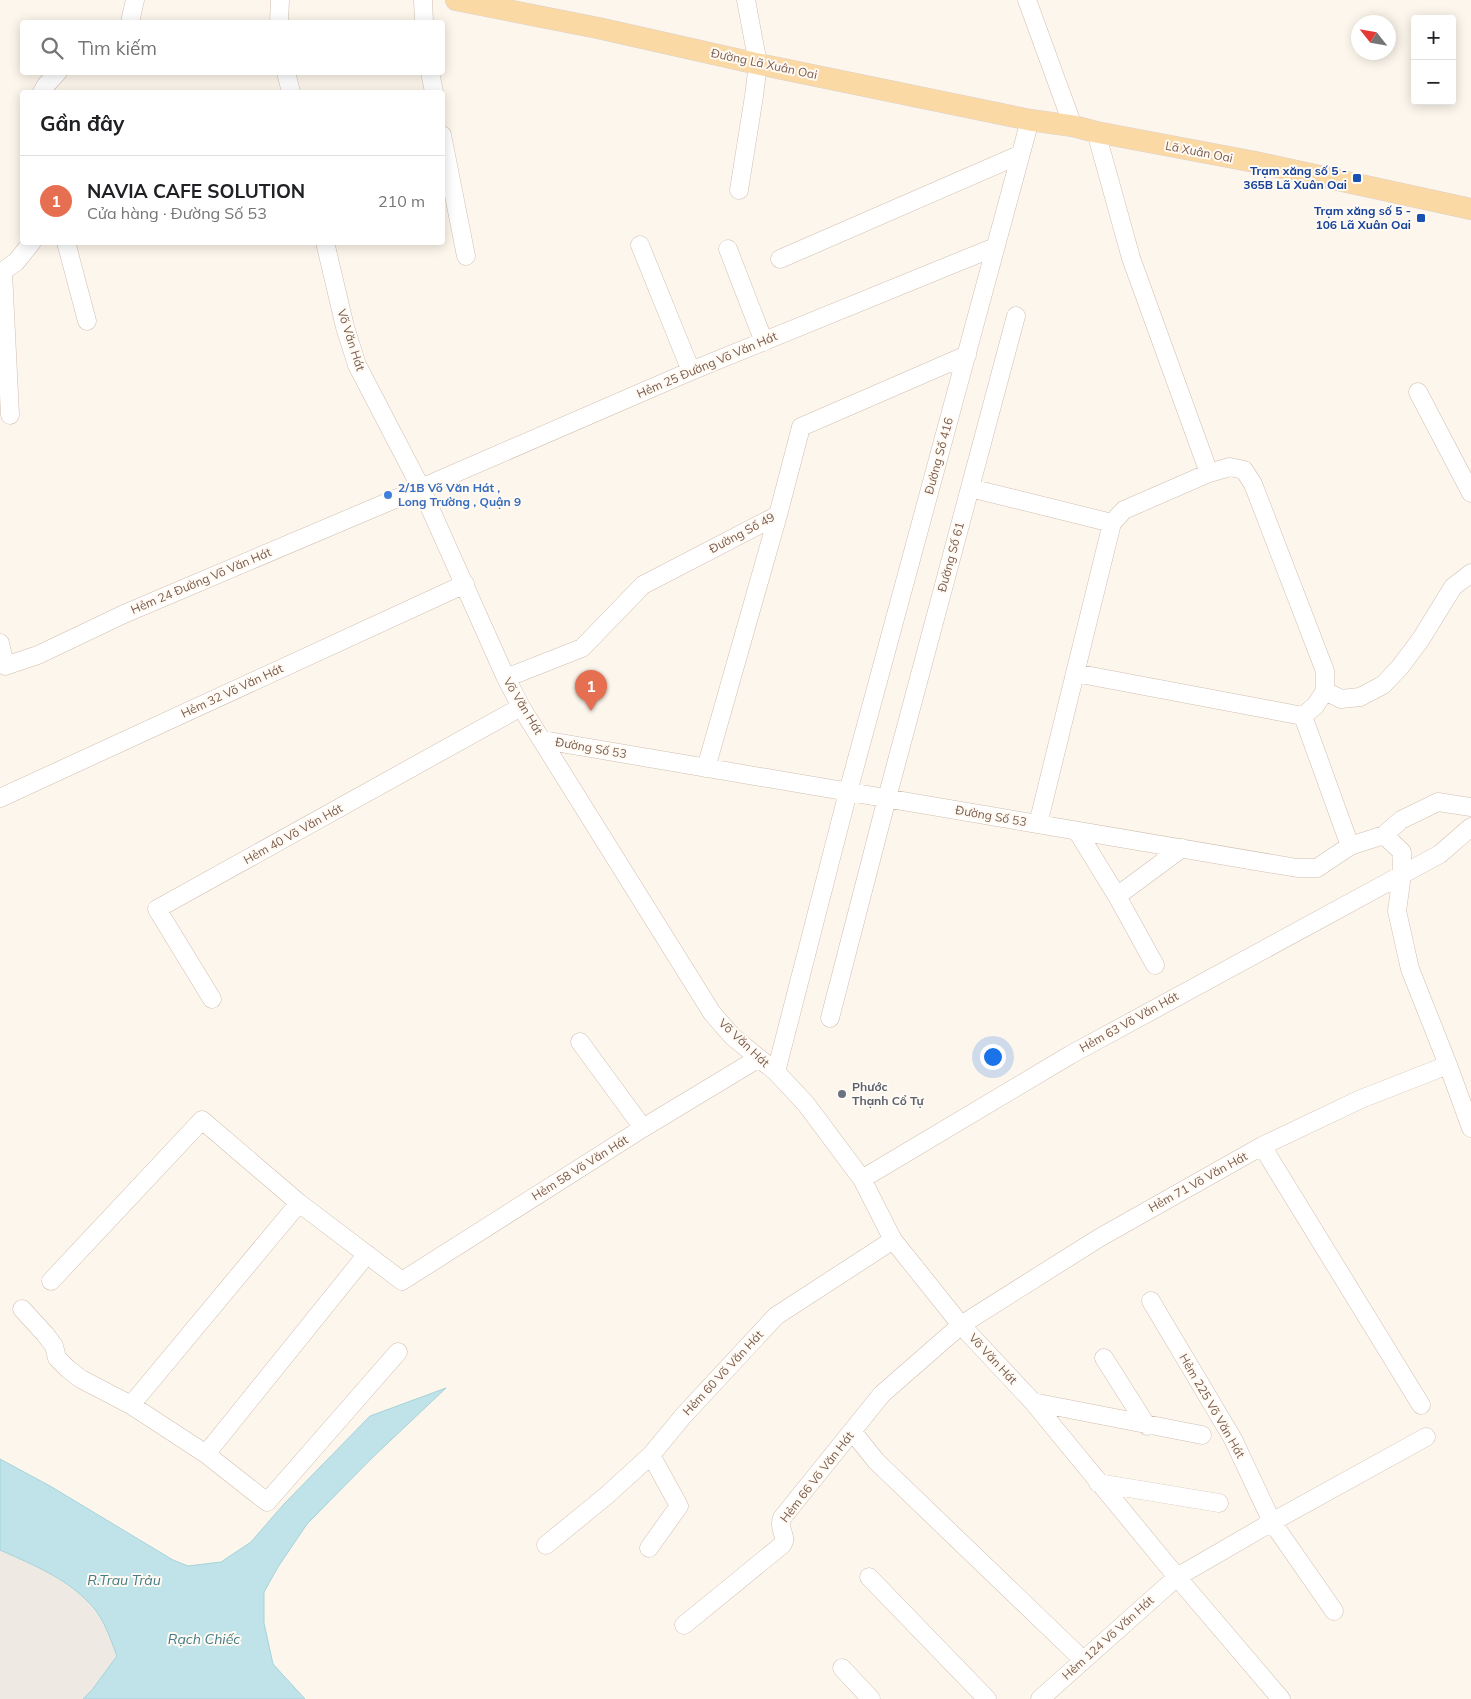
<!DOCTYPE html>
<html lang="vi">
<meta charset="utf-8">
<style>
:root{--surface:#fff;--page:#f2f2f2;--text:#202124;--muted:#757577;--line:#e0e0e0;--accent:#e76f51}
body{margin:0;font-family:Mulish,sans-serif;background:var(--page);color:var(--text)}
.controls{position:absolute;right:15px;top:15px;display:grid;overflow:hidden;border-radius:5px;box-shadow:0 2px 12px #0003}
.controls button{width:45px;height:45px;display:grid;place-items:center;padding:0;border:0;border-bottom:1px solid var(--line);background:var(--surface);color:var(--text);font:25px sans-serif}
.compass{position:absolute;left:1351px;top:15px;width:45px;height:45px;border-radius:50%;background:var(--surface);box-shadow:0 2px 12px #0003;rotate:301deg}
.you{position:absolute;left:992px;top:1056px;width:18px;height:18px;margin:-12px;border:4px solid #fff;border-radius:50%;background:#1a73e8;box-shadow:0 0 0 8px #1a73e833}
.badge{display:grid;place-items:center;width:32px;height:32px;border-radius:50%;background:var(--accent);color:#fff;font-size:16px;font-weight:700}
.pin{position:absolute;translate:-50% -41px;filter:drop-shadow(0 1px 2px #0008)}
.pin::after{content:'';position:absolute;top:26px;width:18px;height:15px;background:inherit;clip-path:polygon(0 0,100% 0,50% 100%)}
.list{margin:0;padding:0;list-style:none}
h2{display:flex;justify-content:space-between;align-items:center;height:65px;margin:0;padding:0 20px;font-size:21px}
h2 small{font-size:16px;font-weight:400;color:var(--muted)}
.list li{display:grid;grid-template-columns:32px 1fr auto;gap:15px;align-items:center;box-sizing:border-box;height:90px;padding:0 20px;border-top:1px solid var(--line)}
.list b{display:block;font-size:19px;white-space:nowrap}
.list p{margin:0;font-size:16px;white-space:nowrap;color:var(--muted)}
.list em{font-size:16px;font-style:normal;color:var(--muted)}
.icon{flex:none;width:28px;height:28px;fill:none;stroke:currentColor;stroke-width:2;stroke-linecap:round;stroke-linejoin:round}
.map{position:relative;flex:none;width:1471px;height:1699px;overflow:hidden}
.search{position:absolute;background:var(--surface);box-shadow:0 2px 12px #0003;left:20px;top:20px;width:425px;height:55px;display:flex;align-items:center;gap:12px;box-sizing:border-box;padding:0 18px;border-radius:5px;color:var(--muted);font-size:19px}
.panel{position:absolute;background:var(--surface);box-shadow:0 2px 12px #0003;left:20px;top:90px;width:425px;height:155px;border-radius:5px}
.map>svg:first-child{display:block}
.industrial{fill:#efe9e4}
.water{fill:#bfe3e8;stroke:#a5d3da}
.lines{fill:none;stroke-linecap:round;stroke-linejoin:round}
.minor-casing{stroke:#d1beb0;stroke-width:19}
.major-casing{stroke:#dad1cd;stroke-width:22}
.minor{stroke:#fff;stroke-width:18}
.major{stroke:#fbd9a5;stroke-width:21}
.transit-dot{fill:#1a4fb4;stroke:#fffaf3;stroke-width:2}
.shop-dot{fill:#3f7fe0;stroke:#fffaf3;stroke-width:2}
.worship-dot{fill:#6b7280;stroke:#fffaf3;stroke-width:2}
.labels{text-anchor:middle;stroke-width:4;stroke-linejoin:round;paint-order:stroke}
.street-label{font-size:12px;fill:#7a5c4d;stroke:#fffaf3}
.transit-label{font-size:12px;font-weight:bold;fill:#164399;stroke:#fffaf3;text-anchor:end}
.shop-label{font-size:12px;font-weight:bold;fill:#366cbe;stroke:#fffaf3;text-anchor:start}
.worship-label{font-size:12px;font-weight:bold;fill:#5b616d;stroke:#fffaf3;text-anchor:start}
.water-label{font-size:14px;font-style:italic;fill:#437c86;stroke:#fffaf3}
</style>
<div class="map">
<svg width="1471" height="1699" viewBox="0 0 1471 1699">
<rect width="100%" height="100%" fill="#fdf6ec"/>
<path class="industrial" d="M 0,1550 L 45,1570 L 81,1594 L 104,1623 L 117,1656 L 92,1690 L 83,1699 L 0,1699 Z"/>
<path class="water" d="M 446,1388 L 372,1458 L 307,1524 L 278,1567 L 264,1592 L 264,1623 L 273,1664 L 305,1699 L 83,1699 L 92,1690 L 117,1656 C 113,1646 109,1634 104,1624 C 84,1585 38,1567 0,1550 L 0,1459 L 50,1486 L 173,1560 L 188,1566 L 221,1562 L 251,1542 L 283,1505 L 370,1416 Z"/>
<g class="lines">
<defs>
<path id="minor" d="M 423,0 L 424,22
M 1027,0 L 1073,126
M 130,22 L 135,0
M 279,22 L 280,0
M 286,72 L 291,92
M 430,72 L 434,92
M 42,92 L 46,85 L 58,72
M 1096,132 L 1131,258 L 1209,473
M 442,135 L 466,256
M 739,190 L 754,96 L 758,64 L 746,0
M 66,242 L 87,321
M 325,242 L 345,327 L 357,365 L 421,488 L 506,678 L 521,707 L 712,1013 L 733,1037 L 776,1072 L 806,1104 L 862,1179 L 893,1240 L 961,1325 L 1033,1402 L 1177,1577 L 1281,1699
M 640,245 L 691,371
M 728,249 L 764,342
M 780,259 L 1019,155
M 3,272 L 10,415
M 0,273 L 16,262 L 32,242
M 1418,392 L 1471,493
M 970,488 L 1112,523
M 0,643 L 5,666 L 38,655 L 124,614 L 421,488 L 691,371 L 995,247
M 506,678 L 582,648 L 643,585 L 778,515 L 801,427 L 967,355
M 1325,691 L 1341,699 L 1360,697 L 1383,685 L 1400,667 L 1421,639 L 1453,587 L 1471,573
M 1303,716 L 1350,846
M 543,740 L 1297,868 L 1317,868 L 1350,846 L 1384,835 L 1402,852 L 1402,875 L 1397,911 L 1410,969 L 1448,1065 L 1471,1128
M 706,768 L 778,515
M 0,798 L 465,584
M 1038,824 L 1112,523 L 1124,510 L 1209,473 L 1230,467 L 1244,470 L 1253,484 L 1325,671 L 1325,691 L 1315,706 L 1303,716 L 1075,673
M 1077,831 L 1117,896 L 1155,965
M 1384,835 L 1401,820 L 1438,802 L 1471,807
M 1117,896 L 1182,848
M 212,999 L 157,909 L 521,707
M 830,1018 L 887,798 L 1016,316
M 580,1042 L 643,1128
M 776,1072 L 848,792 L 1030,120
M 1262,1146 L 1421,1405
M 862,1179 L 1070,1055 L 1440,854 L 1471,827
M 51,1281 L 202,1120 L 299,1203 L 402,1281 L 643,1128 L 759,1058
M 22,1309 L 45,1334 L 54,1346 L 57,1358 L 68,1369 L 81,1379 L 131,1405 L 206,1454 L 267,1502 L 398,1352
M 1104,1358 L 1147,1426
M 1033,1402 L 1202,1435
M 131,1405 L 299,1203
M 852,1431 L 876,1461 L 1083,1660
M 206,1454 L 367,1254
M 1098,1483 L 1219,1503
M 546,1545 L 606,1496 L 651,1455
M 649,1548 L 679,1506 L 651,1455 L 684,1415 L 776,1316 L 893,1240
M 869,1577 L 987,1699
M 1334,1611 L 1272,1522 L 1426,1437
M 684,1625 L 782,1545 C 789,1536 777,1530 782,1518 L 882,1394 L 961,1325 L 1099,1238 L 1262,1146 L 1361,1099 L 1448,1065
M 842,1668 L 871,1699
M 1040,1699 L 1177,1577 L 1272,1522 L 1233,1439 L 1151,1301"/>
<path id="major" d="M 456,0 L 598,28 L 758,64 L 1030,120 L 1073,126 L 1096,132 L 1255,162 L 1471,209"/>
</defs>
<use href="#minor" class="minor-casing"/>
<use href="#major" class="major-casing"/>
<use href="#minor" class="minor"/>
<use href="#major" class="major"/>
</g>
<g class="transit-dot">
<rect x="1352" y="173" width="10" height="10" rx="2.5"/>
<rect x="1416" y="213" width="10" height="10" rx="2.5"/>
</g>
<circle class="shop-dot" cx="388" cy="495" r="5"/>
<circle class="worship-dot" cx="842" cy="1094" r="5"/>
<g class="labels">
<g class="street-label">
<text transform="translate(764 64) rotate(12)" y="4">Đường Lã Xuân Oai</text>
<text transform="translate(1199 152) rotate(11)" y="4">Lã Xuân Oai</text>
<text transform="translate(351 340) rotate(72)" y="4">Võ Văn Hát</text>
<text transform="translate(707 365) rotate(-23)" y="4">Hẻm 25 Đường Võ Văn Hát</text>
<text transform="translate(939 456) rotate(-75)" y="4">Đường Số 416</text>
<text transform="translate(742 533) rotate(-28)" y="4">Đường Số 49</text>
<text transform="translate(951 557) rotate(-75)" y="4">Đường Số 61</text>
<text transform="translate(201 581) rotate(-23)" y="4">Hẻm 24 Đường Võ Văn Hát</text>
<text transform="translate(232 691) rotate(-25)" y="4">Hẻm 32 Võ Văn Hát</text>
<text transform="translate(523 706) rotate(59)" y="4">Võ Văn Hát</text>
<text transform="translate(591 748) rotate(10)" y="4">Đường Số 53</text>
<text transform="translate(991 816) rotate(10)" y="4">Đường Số 53</text>
<text transform="translate(293 834) rotate(-29)" y="4">Hẻm 40 Võ Văn Hát</text>
<text transform="translate(1129 1022) rotate(-29)" y="4">Hẻm 63 Võ Văn Hát</text>
<text transform="translate(744 1043) rotate(43)" y="4">Võ Văn Hát</text>
<text transform="translate(580 1168) rotate(-32)" y="4">Hẻm 58 Võ Văn Hát</text>
<text transform="translate(1198 1182) rotate(-29)" y="4">Hẻm 71 Võ Văn Hát</text>
<text transform="translate(993 1359) rotate(47)" y="4">Võ Văn Hát</text>
<text transform="translate(723 1373) rotate(-47)" y="4">Hẻm 60 Võ Văn Hát</text>
<text transform="translate(1212 1406) rotate(60)" y="4">Hẻm 225 Võ Văn Hát</text>
<text transform="translate(817 1477) rotate(-52)" y="4">Hẻm 66 Võ Văn Hát</text>
<text transform="translate(1108 1638) rotate(-42)" y="4">Hẻm 124 Võ Văn Hát</text>
</g>
<g class="transit-label">
<text x="1347" y="175">Trạm xăng số 5 -<tspan x="1347" dy="14">365B Lã Xuân Oai</tspan></text>
<text x="1411" y="215">Trạm xăng số 5 -<tspan x="1411" dy="14">106 Lã Xuân Oai</tspan></text>
</g>
<g class="shop-label">
<text x="398" y="492">2/1B Võ Văn Hát ,<tspan x="398" dy="14">Long Trường , Quận 9</tspan></text>
</g>
<g class="worship-label">
<text x="852" y="1091">Phước<tspan x="852" dy="14">Thạnh Cổ Tự</tspan></text>
</g>
<g class="water-label">
<text x="124" y="1585">R.Trau Trảu</text>
<text x="204" y="1644">Rạch Chiếc</text>
</g>
</g>
</svg>
<div class="controls">
<button>+</button>
<button>−</button>
</div>
<svg class="compass" viewBox="-18 -18 36 36"><path d="M0-13l5 13h-10z" fill="#e53935"/><path d="M0 13l5-13h-10z" fill="#757577"/></svg>
<div class="you"></div>
<div class="pin badge" style="left:591px;top:711px">1</div>
<div class="search"><svg class="icon" aria-label="search" viewBox="0 0 24 24"><circle cx="10" cy="10" r="6"/><path d="M15 15l6 6"/></svg>Tìm kiếm</div>
<section class="panel">
<h2>Gần đây<small></small></h2>
<ul class="list">
<li><span class="badge">1</span><div><b>NAVIA CAFE SOLUTION</b><p>Cửa hàng · Đường Số 53</p></div><em>210 m</em></li>
</ul>
</section>
</div>
